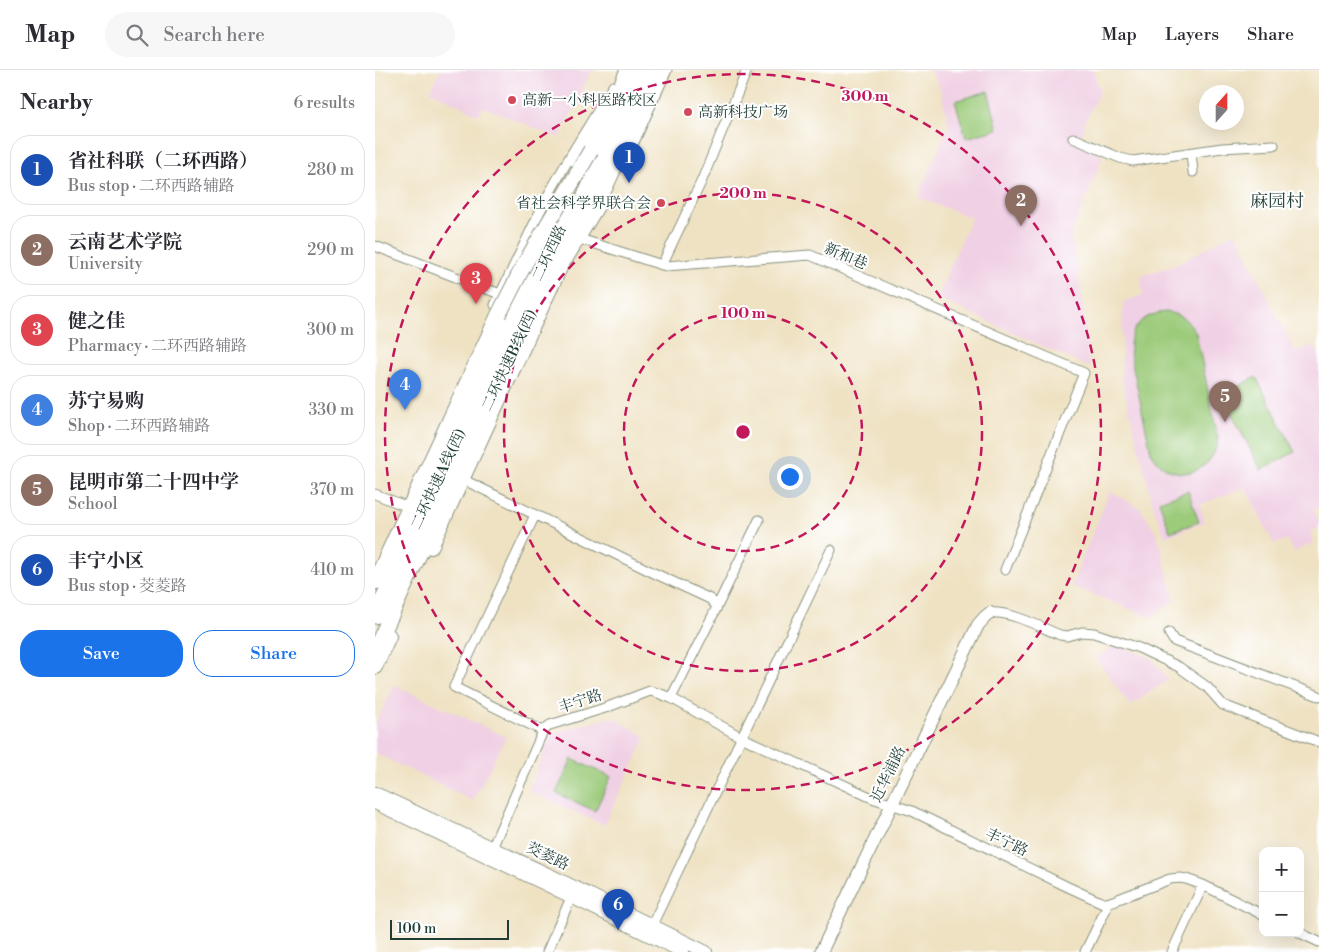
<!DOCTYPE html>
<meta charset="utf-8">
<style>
:root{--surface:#fff;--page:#f7f7f7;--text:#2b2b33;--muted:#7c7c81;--line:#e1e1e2;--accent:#1a73e8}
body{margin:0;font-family:"Libre Bodoni","Noto Serif SC",serif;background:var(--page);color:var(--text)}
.controls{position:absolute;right:15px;bottom:15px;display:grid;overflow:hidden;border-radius:10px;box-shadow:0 5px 20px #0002}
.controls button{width:45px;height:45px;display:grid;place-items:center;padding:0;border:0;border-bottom:1px solid var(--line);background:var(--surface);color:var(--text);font:25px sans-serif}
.compass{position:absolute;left:824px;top:15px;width:45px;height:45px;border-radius:50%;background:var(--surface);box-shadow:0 5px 20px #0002;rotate:21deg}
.scale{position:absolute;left:15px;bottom:12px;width:119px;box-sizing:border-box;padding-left:5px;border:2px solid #1f3d34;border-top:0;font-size:14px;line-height:18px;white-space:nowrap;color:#1f3d34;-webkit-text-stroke:4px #fff;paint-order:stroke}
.you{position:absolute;left:414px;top:406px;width:18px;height:18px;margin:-12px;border:4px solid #fff;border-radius:50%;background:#1a73e8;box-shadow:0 0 0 8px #1a73e833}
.badge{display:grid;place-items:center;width:32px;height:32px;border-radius:50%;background:var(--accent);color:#fff;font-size:16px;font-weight:700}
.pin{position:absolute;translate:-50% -41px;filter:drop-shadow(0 1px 2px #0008)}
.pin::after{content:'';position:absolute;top:26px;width:18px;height:15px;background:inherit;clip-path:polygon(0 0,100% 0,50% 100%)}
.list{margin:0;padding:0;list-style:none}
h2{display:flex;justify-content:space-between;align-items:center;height:65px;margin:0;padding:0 20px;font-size:21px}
h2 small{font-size:16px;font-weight:400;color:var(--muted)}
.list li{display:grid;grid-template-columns:32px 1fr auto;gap:15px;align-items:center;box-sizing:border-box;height:70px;margin:0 10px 10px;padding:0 10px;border:1px solid var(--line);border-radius:20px}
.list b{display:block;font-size:19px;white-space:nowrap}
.list p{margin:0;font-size:16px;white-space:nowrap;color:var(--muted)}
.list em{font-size:16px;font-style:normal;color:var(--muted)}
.actions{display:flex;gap:10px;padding:15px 20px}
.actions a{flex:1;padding:11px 0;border:1px solid var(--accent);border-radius:20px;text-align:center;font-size:18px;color:var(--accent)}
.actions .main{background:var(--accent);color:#fff}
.icon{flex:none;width:28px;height:28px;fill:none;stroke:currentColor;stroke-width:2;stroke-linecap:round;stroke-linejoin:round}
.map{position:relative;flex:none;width:944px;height:882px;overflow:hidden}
header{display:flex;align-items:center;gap:30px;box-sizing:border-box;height:70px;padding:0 25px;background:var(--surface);border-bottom:1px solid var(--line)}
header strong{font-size:24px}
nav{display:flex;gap:28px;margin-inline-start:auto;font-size:18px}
.search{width:350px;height:45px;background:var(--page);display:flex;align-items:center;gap:12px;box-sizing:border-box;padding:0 18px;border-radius:28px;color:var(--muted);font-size:19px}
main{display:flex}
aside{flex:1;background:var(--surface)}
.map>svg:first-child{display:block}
.built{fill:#f0d0e4}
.green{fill:#9ccb7a;stroke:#5e8457}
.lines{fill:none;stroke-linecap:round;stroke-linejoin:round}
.street-casing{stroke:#87907c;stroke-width:11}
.secondary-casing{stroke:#87907c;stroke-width:14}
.primary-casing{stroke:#87907c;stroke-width:16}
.highway-casing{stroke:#87907c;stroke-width:17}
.street{stroke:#fff;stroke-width:9}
.secondary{stroke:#fff;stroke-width:12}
.primary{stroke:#fff;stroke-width:14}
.highway{stroke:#fff;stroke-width:15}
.highway-bridge-casing{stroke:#87907c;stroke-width:17;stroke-linecap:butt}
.highway-bridge{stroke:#fff;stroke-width:15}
.ring{fill:none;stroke:#c2185b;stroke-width:2.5;stroke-dasharray:9 6}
.poi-dot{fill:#d1495b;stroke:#fff;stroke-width:2}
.labels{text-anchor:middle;stroke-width:4;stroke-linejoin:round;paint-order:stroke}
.poi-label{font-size:15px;fill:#1f3d34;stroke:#fff;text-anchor:start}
.street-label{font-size:15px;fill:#1f3d34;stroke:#fff}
.quarter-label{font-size:18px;fill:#1f3d34;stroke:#fff}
.centre{fill:#c2185b;stroke:#fff;stroke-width:2.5}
.ring-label{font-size:15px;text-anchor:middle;font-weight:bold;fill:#c2185b;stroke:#fff;stroke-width:4;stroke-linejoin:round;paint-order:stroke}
</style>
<header>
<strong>Map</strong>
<div class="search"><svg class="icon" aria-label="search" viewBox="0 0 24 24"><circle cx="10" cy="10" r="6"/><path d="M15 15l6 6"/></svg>Search here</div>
<nav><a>Map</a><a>Layers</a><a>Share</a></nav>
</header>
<main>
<aside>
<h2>Nearby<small>6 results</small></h2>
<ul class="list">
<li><span class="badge" style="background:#1a4fb4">1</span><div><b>省社科联（二环西路）</b><p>Bus stop · 二环西路辅路</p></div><em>280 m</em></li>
<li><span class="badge" style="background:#8d6e63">2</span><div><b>云南艺术学院</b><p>University</p></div><em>290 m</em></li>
<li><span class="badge" style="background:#e0444e">3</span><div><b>健之佳</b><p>Pharmacy · 二环西路辅路</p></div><em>300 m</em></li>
<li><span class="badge" style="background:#3f7fe0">4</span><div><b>苏宁易购</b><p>Shop · 二环西路辅路</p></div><em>330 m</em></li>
<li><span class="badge" style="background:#8d6e63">5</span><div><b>昆明市第二十四中学</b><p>School</p></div><em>370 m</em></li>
<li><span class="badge" style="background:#1a4fb4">6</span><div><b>丰宁小区</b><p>Bus stop · 茭菱路</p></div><em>410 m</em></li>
</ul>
<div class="actions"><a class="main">Save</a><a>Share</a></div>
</aside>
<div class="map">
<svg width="944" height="882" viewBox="0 0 944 882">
<rect width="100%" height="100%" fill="#fff"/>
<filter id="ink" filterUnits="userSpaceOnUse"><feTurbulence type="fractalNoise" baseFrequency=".02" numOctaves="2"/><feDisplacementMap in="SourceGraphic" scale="10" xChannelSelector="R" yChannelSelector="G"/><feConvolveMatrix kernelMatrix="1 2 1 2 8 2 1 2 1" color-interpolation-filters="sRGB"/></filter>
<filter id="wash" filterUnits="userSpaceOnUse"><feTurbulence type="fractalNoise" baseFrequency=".0096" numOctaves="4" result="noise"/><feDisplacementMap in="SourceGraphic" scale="20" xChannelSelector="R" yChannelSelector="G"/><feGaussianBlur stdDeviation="1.12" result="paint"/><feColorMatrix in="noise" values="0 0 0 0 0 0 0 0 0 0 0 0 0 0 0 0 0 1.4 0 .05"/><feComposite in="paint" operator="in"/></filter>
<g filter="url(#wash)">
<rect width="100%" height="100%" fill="#efe2c3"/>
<path class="built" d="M 65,0 L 217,0 L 184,68 L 112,38 L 107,38 L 104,45 L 55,21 Z
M 554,0 L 718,0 L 725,21 L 709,54 L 707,75 L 728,86 L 696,165 L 706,219 L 715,298 L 562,228 L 596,148 L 543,127 L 574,55 L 564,15 Z
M 860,162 L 920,282 L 937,275 L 944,283 L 944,437 L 938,440 L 944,451 L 944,458 L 935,461 L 938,473 L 919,482 L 912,470 L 899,474 L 870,417 L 825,435 L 830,452 L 790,467 L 778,435 L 746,307 L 748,232 L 768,225 L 766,206 L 803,194 Z
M 735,421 L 766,439 L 782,464 L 800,530 L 775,547 L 696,516 Z
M 740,575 L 776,588 L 793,610 L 755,636 L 721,588 Z
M 19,615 L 131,667 L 98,731 L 0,683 L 0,655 Z
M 238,647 L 271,667 L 229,755 L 153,721 L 177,663 Z"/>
<path class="green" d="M 613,21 L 623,59 L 591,68 L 580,31 Z
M 791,242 C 805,244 814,250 821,263 L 843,369 C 838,407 795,415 776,383 L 755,283 C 753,259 767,244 791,242 Z
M 881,307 L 920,382 L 886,400 L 847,325 Z
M 813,421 L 824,452 L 795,462 L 784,431 Z
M 197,689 L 236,707 L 220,741 L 181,723 Z"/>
</g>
<g filter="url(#ink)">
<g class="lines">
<defs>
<path id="street" d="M 698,68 L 745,88 L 758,91 L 847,78 L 899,75
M 816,83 L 818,102
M 252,88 L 292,0
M 208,170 L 287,195 L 291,196 L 435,185 L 709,303 L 630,500
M 0,176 L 125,224
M 287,195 L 327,110 L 372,0
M 120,235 L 171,129 L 197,83 L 238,16
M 87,409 L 281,504 L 335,529 L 342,536
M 0,424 L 28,435
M 160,445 L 79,617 L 168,661
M 615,543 C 636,541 665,557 685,565 L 692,566 L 707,562 L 719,563 L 764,578 L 804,597 L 832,617 L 848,635 L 944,672
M 794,563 L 799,571 L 944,626
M 296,628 L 340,541 L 384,450
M 117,778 L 168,661 L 175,655 L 230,638 L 275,621 L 283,623 L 296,628 L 366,667 L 497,728 L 537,741 L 693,817 L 728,833 L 732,833 L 741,830 L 795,809 L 805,808 L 811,809 L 828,815 L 888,845
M 277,855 L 456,480
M 925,863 L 944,872
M 172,882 L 198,823
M 710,882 L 731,839 L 732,833
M 797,882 L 828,815"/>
<path id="secondary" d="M 0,723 L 179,807 L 331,882
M 0,733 L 174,816 L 308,882
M 446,882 L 603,555 L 610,547 L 615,543"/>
<path id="primary" d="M 202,92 L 221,53
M 56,477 L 194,178
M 0,597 L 14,566"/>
<path id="highway" d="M 211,92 L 253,0
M 190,189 L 221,137 L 284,0
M 0,512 L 124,244
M 0,546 L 190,135
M 0,580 L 268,0"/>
</defs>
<use href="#street" class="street-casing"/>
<use href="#secondary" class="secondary-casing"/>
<use href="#primary" class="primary-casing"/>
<use href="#highway" class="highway-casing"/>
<use href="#street" class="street"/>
<use href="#secondary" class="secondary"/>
<use href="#primary" class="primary"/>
<use href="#highway" class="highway"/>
<defs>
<path id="highway-bridge" d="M 124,244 L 149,195 L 216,80"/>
</defs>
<use href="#highway-bridge" class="highway-bridge-casing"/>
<use href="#highway-bridge" class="highway-bridge"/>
</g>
</g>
<g class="ring">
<circle cx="368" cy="362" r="119"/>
<circle cx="368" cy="362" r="239"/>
<circle cx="368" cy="362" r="358"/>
</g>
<g class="poi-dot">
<circle cx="137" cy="30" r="5"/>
<circle cx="313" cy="42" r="5"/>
<circle cx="286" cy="133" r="5"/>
</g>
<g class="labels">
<g class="poi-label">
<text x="147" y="35">高新一小科医路校区</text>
<text x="323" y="47">高新科技广场</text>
<text x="276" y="138" text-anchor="end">省社会科学界联合会</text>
</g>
<g class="street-label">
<text transform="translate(174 183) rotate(-65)" y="5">二环西路</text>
<text transform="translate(471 186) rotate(23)" y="5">新和巷</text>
<text transform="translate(134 290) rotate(-65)" y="5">二环快速B线(西)</text>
<text transform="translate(63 409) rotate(-65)" y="5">二环快速A线(西)</text>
<text transform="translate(205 631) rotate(-18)" y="5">丰宁路</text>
<text transform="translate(513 704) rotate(-64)" y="5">近华浦路</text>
<text transform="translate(632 772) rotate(26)" y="5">丰宁路</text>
<text transform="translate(173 786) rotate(26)" y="5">茭菱路</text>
</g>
<g class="quarter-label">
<text x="902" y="137">麻园村</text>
</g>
</g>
<circle cx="368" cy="362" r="8" class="centre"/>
<g class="ring-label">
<text x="490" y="31">300 m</text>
<text x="368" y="128">200 m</text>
<text x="368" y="248">100 m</text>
</g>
</svg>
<div class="controls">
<button>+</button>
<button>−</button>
</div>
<svg class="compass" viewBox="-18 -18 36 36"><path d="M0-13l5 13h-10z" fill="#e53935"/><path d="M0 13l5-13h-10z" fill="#7c7c81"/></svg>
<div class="scale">100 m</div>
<div class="you"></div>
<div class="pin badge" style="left:254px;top:113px;background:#1a4fb4">1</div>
<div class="pin badge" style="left:646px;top:156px;background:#8d6e63">2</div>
<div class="pin badge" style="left:101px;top:234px;background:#e0444e">3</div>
<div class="pin badge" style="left:30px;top:340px;background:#3f7fe0">4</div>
<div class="pin badge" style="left:850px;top:352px;background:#8d6e63">5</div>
<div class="pin badge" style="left:243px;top:860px;background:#1a4fb4">6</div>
</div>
</main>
